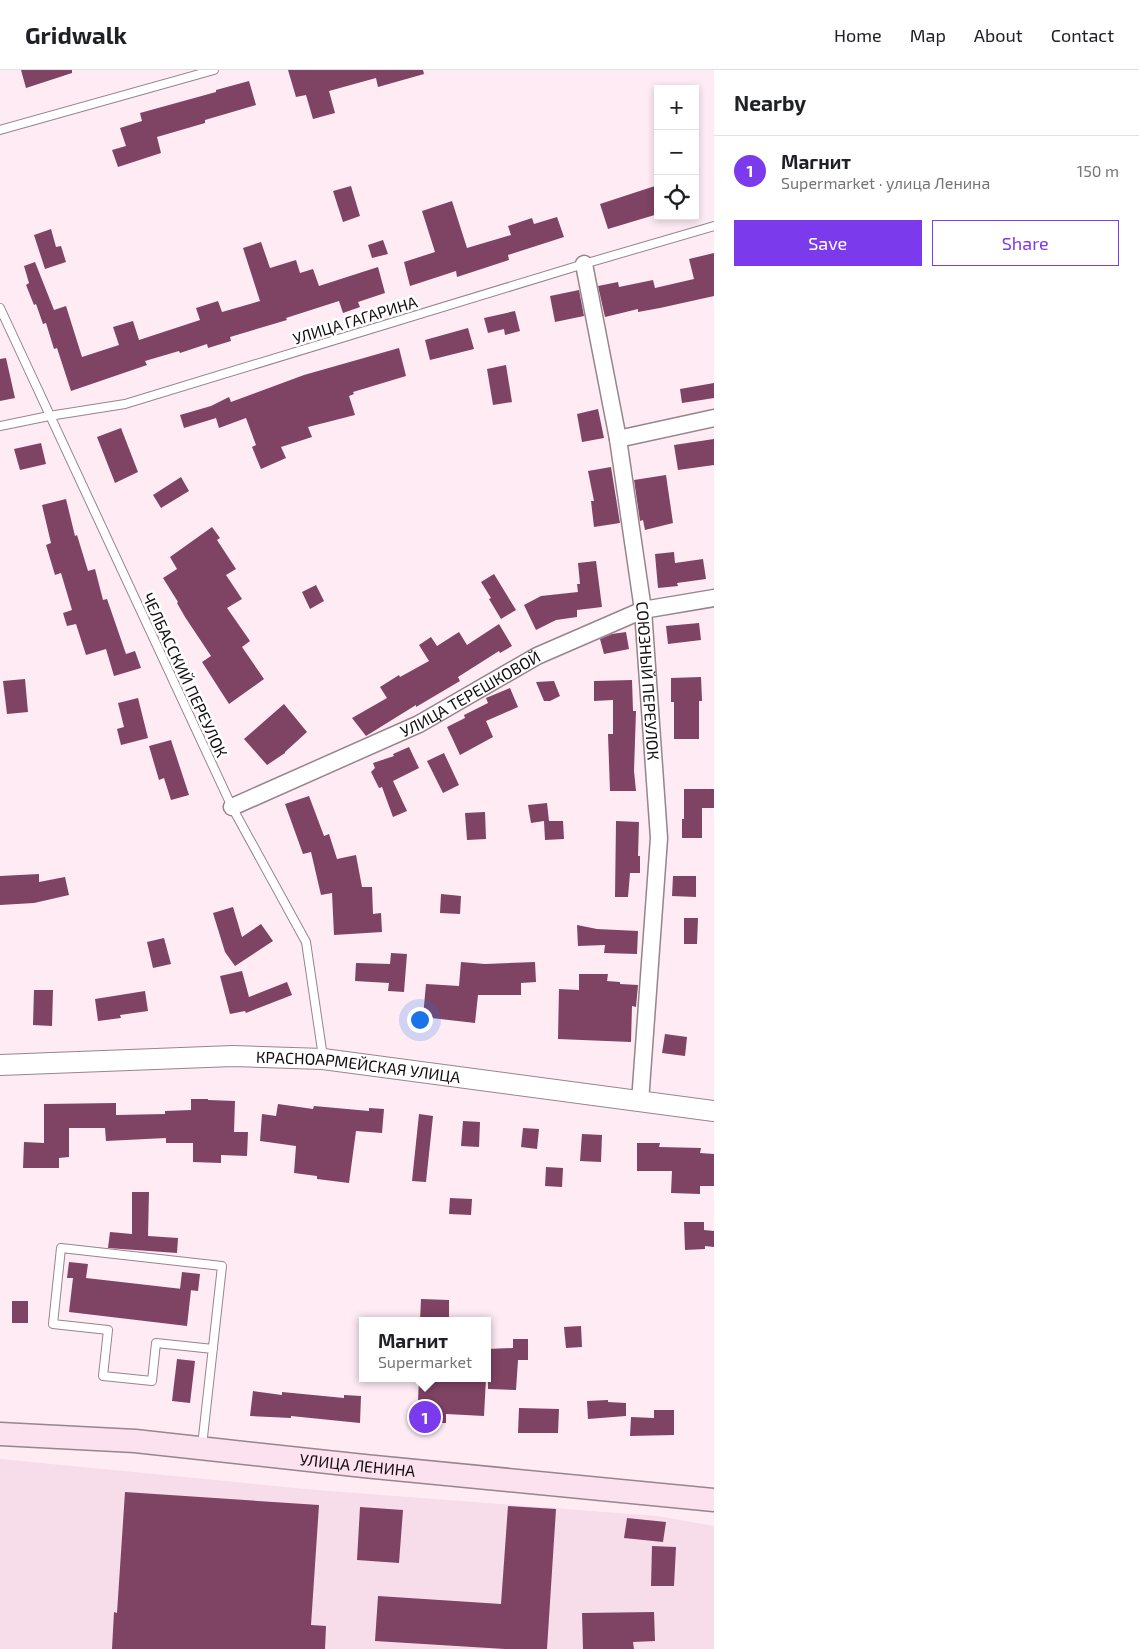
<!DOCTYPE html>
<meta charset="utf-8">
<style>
:root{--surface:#fff;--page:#f2f2f2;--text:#202124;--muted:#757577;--line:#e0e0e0;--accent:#7c3aed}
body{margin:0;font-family:"Exo 2",sans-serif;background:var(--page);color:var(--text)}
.controls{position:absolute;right:15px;top:15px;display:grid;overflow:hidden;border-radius:0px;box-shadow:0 2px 8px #0003}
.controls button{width:45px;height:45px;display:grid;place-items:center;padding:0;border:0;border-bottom:1px solid var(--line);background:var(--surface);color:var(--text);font:25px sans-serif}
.you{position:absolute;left:419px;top:949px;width:18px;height:18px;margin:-12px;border:4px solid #fff;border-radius:50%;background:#1a73e8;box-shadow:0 0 0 8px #1a73e833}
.badge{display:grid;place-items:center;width:32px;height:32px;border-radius:50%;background:var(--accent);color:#fff;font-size:16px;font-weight:700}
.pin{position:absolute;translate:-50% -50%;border:2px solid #fff;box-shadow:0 1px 5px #0006}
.popup{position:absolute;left:359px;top:1247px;width:132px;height:65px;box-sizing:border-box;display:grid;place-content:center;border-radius:0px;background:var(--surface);filter:drop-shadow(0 1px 4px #0005);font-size:16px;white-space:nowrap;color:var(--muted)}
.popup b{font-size:19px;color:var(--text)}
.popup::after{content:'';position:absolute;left:50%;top:100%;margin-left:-10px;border:10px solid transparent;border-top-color:var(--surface)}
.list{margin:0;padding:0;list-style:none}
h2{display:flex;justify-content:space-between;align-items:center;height:65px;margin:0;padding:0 20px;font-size:21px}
h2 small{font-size:16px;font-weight:400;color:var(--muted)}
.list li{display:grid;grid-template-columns:32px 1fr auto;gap:15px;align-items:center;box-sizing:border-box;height:70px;padding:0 20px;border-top:1px solid var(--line)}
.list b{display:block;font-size:19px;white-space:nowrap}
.list p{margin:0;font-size:16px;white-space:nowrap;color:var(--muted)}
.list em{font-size:16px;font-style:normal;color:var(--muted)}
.actions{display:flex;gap:10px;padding:15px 20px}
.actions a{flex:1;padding:11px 0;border:1px solid var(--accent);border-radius:0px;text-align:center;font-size:18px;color:var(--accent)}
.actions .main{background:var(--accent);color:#fff}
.icon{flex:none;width:28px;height:28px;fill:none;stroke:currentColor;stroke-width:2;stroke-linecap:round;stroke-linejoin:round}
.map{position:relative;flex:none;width:714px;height:1579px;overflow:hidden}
header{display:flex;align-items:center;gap:30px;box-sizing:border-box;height:70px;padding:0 25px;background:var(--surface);border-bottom:1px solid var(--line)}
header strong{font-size:24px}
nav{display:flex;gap:28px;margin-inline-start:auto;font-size:18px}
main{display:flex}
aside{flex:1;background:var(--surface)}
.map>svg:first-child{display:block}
.built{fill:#f6dde9}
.building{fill:#7f4364}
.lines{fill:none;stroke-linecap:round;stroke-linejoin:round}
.service-casing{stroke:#96858d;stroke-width:10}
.minor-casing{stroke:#96858d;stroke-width:19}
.tertiary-casing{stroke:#96858d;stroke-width:22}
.secondary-casing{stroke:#96858d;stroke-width:25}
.service{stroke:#fff;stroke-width:8}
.minor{stroke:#fff;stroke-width:16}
.tertiary{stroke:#fff;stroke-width:20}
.secondary{stroke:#fce1ef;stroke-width:22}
.labels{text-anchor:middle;stroke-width:5;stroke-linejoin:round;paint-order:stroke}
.street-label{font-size:16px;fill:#120c0f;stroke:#fff}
</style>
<header>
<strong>Gridwalk</strong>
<nav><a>Home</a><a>Map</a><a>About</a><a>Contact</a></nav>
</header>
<main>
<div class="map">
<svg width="714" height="1579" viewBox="0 0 714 1579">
<rect width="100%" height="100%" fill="#feebf4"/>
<path class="built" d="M 0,1389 L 316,1420 L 657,1446 L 714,1456 L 714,1579 L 0,1579 Z"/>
<path class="building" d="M 21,0 L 72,0 L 72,3 L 26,18 Z
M 288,0 L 423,0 L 424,4 L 378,17 L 376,8 L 329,21 L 335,43 L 313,49 L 306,25 L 296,27 Z
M 249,11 L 256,35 L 205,50 L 205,53 L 157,67 L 161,83 L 118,97 L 112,80 L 126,76 L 120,58 L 142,51 L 140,43 L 216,22 L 216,20 Z
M 658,115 L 658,144 L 608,159 L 600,134 Z
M 351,116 L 360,146 L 343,152 L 333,121 Z
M 452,131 L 467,178 L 511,165 L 508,156 L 532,148 L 534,154 L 557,147 L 564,167 L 508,185 L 509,190 L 457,207 L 456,201 L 410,216 L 404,192 L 435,182 L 422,141 Z
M 51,159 L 56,177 L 61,176 L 66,192 L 45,199 L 34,165 Z
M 383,170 L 388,184 L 372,188 L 368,175 Z
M 261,172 L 270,198 L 296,190 L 300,203 L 313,199 L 319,216 L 378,197 L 385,223 L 358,232 L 360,237 L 343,243 L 339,231 L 286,248 L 287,250 L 230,267 L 231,271 L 208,278 L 207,274 L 180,283 L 179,281 L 145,291 L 147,295 L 71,321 L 57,278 L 54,279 L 46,253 L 43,254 L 36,234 L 34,235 L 26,215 L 29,213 L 24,196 L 35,192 L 54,240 L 66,236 L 82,287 L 119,275 L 113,257 L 133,251 L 139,270 L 200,250 L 196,238 L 218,231 L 222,242 L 260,231 L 243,178 Z
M 714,183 L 714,226 L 660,238 L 638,242 L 638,239 L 605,247 L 598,216 L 618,212 L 619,217 L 653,210 L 655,218 L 694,209 L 689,189 Z
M 579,220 L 584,246 L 555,252 L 550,226 Z
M 515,241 L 520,261 L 505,265 L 504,259 L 488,263 L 484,248 Z
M 468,258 L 474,279 L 430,290 L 425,270 Z
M 399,278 L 406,306 L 353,322 L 354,324 L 349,326 L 355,345 L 308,357 L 312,367 L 281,377 L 286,388 L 261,399 L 252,377 L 256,375 L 246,348 L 219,358 L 216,348 L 184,358 L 180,345 L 211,336 L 229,327 L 231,332 L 304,305 Z
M 6,288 L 15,328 L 0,331 L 0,289 Z
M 506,295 L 512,332 L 493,335 L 487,299 Z
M 714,313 L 714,328 L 682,333 L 680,319 Z
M 598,339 L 604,368 L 582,372 L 577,344 Z
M 121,358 L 138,402 L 115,413 L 97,367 Z
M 714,369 L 714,395 L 678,400 L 674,375 Z
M 41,373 L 46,394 L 20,400 L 14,379 Z
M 611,397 L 620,453 L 594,457 L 591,431 L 594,431 L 588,401 Z
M 666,405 L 673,453 L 645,460 L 643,450 L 640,451 L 634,410 Z
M 181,407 L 189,421 L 161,438 L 153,425 Z
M 66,429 L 75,466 L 77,465 L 88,501 L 95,499 L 103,530 L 107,529 L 126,584 L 135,581 L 141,598 L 114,606 L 106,579 L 86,585 L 76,554 L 67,556 L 63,543 L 72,540 L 61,503 L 55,505 L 46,475 L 51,473 L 42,435 Z
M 212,457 L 220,468 L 217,470 L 236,499 L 226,505 L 242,529 L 227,538 L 250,571 L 242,577 L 264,609 L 229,634 L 202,592 L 211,586 L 185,547 L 177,533 L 178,532 L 163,508 L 177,499 L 170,487 Z
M 674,482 L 675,493 L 703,489 L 706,509 L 677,513 L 678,516 L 658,518 L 655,484 Z
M 596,491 L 602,537 L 577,540 L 577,547 L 556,550 L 536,560 L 524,535 L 541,526 L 578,522 L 577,514 L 580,514 L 578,493 Z
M 494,504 L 516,540 L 501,549 L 489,529 L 491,528 L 481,512 Z
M 316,515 L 324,531 L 310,539 L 302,522 Z
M 699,553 L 701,570 L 668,574 L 666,556 Z
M 499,554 L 512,576 L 500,583 L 499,581 L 458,607 L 460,611 L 416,637 L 416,635 L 366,666 L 352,648 L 387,628 L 380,617 L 399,605 L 400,607 L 429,591 L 419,575 L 431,567 L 437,576 L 459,562 L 467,575 Z
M 626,562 L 629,579 L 604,584 L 600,569 L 612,564 Z
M 701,607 L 702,631 L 699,631 L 699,669 L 674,669 L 674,632 L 671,632 L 671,608 Z
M 25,609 L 28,642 L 7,644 L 3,611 Z
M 632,610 L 633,641 L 636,641 L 634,701 L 636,721 L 610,721 L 608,664 L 613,664 L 613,630 L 594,631 L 594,611 Z
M 554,611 L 560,626 L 550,631 L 544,631 L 536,612 Z
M 510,618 L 518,637 L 486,651 L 493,667 L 460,685 L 447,657 L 465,648 L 464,645 L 488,633 L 486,628 Z
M 138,628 L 148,668 L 121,675 L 117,659 L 124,657 L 118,633 Z
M 284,634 L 307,662 L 285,682 L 285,683 L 267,695 L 244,669 Z
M 171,670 L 189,725 L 171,730 L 164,708 L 159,710 L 149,676 Z
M 409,677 L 419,698 L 393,711 L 407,741 L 393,747 L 382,717 L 379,718 L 371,702 L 375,698 L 373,693 L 394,686 L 393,684 Z
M 444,683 L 459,715 L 443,723 L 427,691 Z
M 684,719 L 714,719 L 714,738 L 702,738 L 702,768 L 682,768 L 682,749 L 684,749 Z
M 309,726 L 324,766 L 329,764 L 337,789 L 356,785 L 362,817 L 372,817 L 373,844 L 381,843 L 382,862 L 334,865 L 332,823 L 321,825 L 311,782 L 303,784 L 285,734 Z
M 547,733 L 549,751 L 546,751 L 563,751 L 564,769 L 545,770 L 544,751 L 531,753 L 528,735 Z
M 485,742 L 486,769 L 467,770 L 465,743 Z
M 616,751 L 639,752 L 638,786 L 640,786 L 640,803 L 630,803 L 628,827 L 615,827 Z
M 39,804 L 39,812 L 65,807 L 69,825 L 34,833 L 0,835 L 0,806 Z
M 673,806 L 696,806 L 696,827 L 672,826 Z
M 441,824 L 461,826 L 460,844 L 440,843 Z
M 233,837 L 242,867 L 261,854 L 273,871 L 235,896 L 225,882 L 213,843 Z
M 684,848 L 698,848 L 697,874 L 684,874 Z
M 577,855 L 597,859 L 638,861 L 637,884 L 604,883 L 605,875 L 578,876 Z
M 164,868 L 171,894 L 153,898 L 147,872 Z
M 391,883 L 407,884 L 404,922 L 388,921 L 389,913 L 355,911 L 356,893 L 390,894 Z
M 461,892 L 485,894 L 535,892 L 536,912 L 521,913 L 521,925 L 478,925 L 475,953 L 423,947 L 426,914 L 459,916 Z
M 242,901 L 249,927 L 287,912 L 292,925 L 246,943 L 245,941 L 230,944 L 220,906 Z
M 579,904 L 608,904 L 607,911 L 620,912 L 620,914 L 638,915 L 636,937 L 632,936 L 631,972 L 558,969 L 559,919 L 579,920 Z
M 34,920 L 53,920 L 52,956 L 33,955 Z
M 145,921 L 148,941 L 120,945 L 121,948 L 98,951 L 95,929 Z
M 665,964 L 687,967 L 685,986 L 662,983 Z
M 191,1029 L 208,1029 L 208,1030 L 235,1031 L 234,1062 L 248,1062 L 247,1086 L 221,1085 L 221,1093 L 193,1092 L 193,1073 L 166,1073 L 166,1068 L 106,1071 L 105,1058 L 69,1058 L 69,1087 L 59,1088 L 59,1098 L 23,1098 L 24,1072 L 44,1073 L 44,1034 L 116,1033 L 116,1045 L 165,1044 L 165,1041 L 191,1040 Z
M 278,1034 L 313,1039 L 314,1036 L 369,1041 L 369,1038 L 384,1039 L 382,1063 L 356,1061 L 349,1113 L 317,1109 L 317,1106 L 294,1103 L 296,1076 L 260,1071 L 262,1044 L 276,1046 Z
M 419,1044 L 433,1046 L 426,1112 L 412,1111 Z
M 463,1051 L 480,1052 L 479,1077 L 461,1076 Z
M 523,1058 L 539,1059 L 537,1079 L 521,1077 Z
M 582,1064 L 602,1065 L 601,1092 L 580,1091 Z
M 637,1073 L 660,1073 L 659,1077 L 701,1078 L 700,1083 L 714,1084 L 714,1116 L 700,1116 L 700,1124 L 671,1123 L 672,1101 L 637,1101 Z
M 546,1097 L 563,1098 L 562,1117 L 545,1116 Z
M 132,1122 L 149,1122 L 148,1166 L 178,1168 L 177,1183 L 108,1178 L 110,1162 L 132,1164 Z
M 450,1128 L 472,1129 L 471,1145 L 449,1144 Z
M 684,1152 L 704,1152 L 704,1160 L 714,1161 L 714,1177 L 705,1176 L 705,1179 L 685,1180 Z
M 69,1192 L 88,1194 L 86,1208 L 191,1220 L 187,1256 L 69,1242 L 73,1208 L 67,1208 Z
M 182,1202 L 200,1204 L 198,1221 L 180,1219 Z
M 421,1229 L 449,1230 L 449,1251 L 420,1251 Z
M 12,1231 L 28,1231 L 28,1253 L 12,1253 Z
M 581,1256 L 582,1277 L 566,1278 L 564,1257 Z
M 513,1269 L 528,1269 L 528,1290 L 518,1290 L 516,1320 L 488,1319 L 488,1279 L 513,1278 Z
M 177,1289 L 195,1291 L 190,1333 L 172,1331 Z
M 419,1308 L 486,1308 L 484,1346 L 446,1344 L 446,1353 L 417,1353 Z
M 253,1321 L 282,1325 L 282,1322 L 344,1328 L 344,1325 L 361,1326 L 360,1353 L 291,1346 L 291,1348 L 250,1346 Z
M 608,1330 L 608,1332 L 626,1333 L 626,1346 L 588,1349 L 587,1331 Z
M 519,1338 L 559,1339 L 558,1363 L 518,1363 Z
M 654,1340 L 674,1340 L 674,1365 L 630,1366 L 631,1347 L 654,1348 Z
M 125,1422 L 319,1435 L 311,1555 L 326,1556 L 325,1579 L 112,1579 L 114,1542 L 117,1543 Z
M 508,1436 L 556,1439 L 547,1579 L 505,1579 L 375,1571 L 378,1526 L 501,1534 Z
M 360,1437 L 403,1440 L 399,1493 L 357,1490 Z
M 627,1448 L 666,1452 L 663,1472 L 624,1468 Z
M 652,1476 L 676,1477 L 674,1516 L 651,1516 Z
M 654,1542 L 655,1571 L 633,1572 L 634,1579 L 583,1579 L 582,1543 Z"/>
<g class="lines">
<defs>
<path id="service" d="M 0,60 L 214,0
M 0,238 L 232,737 L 306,872 L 323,987
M 0,356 L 49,346 L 125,334 L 584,194 L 714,156
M 202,1376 L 222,1196 L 61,1178 L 53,1254 L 108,1260 L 103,1306 L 152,1311 L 156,1273 L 213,1279"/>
<g id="minor">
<path id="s1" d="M 584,194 L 618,369 L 643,540 L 659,768 L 640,1032"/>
<path d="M 618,369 L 714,348"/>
<path id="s2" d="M 232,737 L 419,654 L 537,586 L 643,540 L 714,528"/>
</g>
<g id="tertiary">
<path id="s3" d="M 0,995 L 233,986 L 323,989 L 714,1041"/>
</g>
<g id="secondary">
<path id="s4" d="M 0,1364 L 135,1371 L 364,1396 L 714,1430"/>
</g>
</defs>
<use href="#service" class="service-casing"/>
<use href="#minor" class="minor-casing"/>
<use href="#tertiary" class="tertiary-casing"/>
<use href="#secondary" class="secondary-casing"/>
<use href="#service" class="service"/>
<use href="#minor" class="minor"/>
<use href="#tertiary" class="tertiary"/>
<use href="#secondary" class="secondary"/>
</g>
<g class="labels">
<g class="street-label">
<text transform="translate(355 250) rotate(-17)" y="6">УЛИЦА ГАГАРИНА</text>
<text transform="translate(185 605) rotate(65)" y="6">ЧЕЛБАССКИЙ ПЕРЕУЛОК</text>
<text dy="6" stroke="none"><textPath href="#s1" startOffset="422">СОЮЗНЫЙ ПЕРЕУЛОК</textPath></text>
<text dy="6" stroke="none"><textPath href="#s2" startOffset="264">УЛИЦА ТЕРЕШКОВОЙ</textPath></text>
<text dy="6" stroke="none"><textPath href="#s3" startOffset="359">КРАСНОАРМЕЙСКАЯ УЛИЦА</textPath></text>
<text dy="6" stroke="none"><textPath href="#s4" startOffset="359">УЛИЦА ЛЕНИНА</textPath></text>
</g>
</g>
</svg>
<div class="controls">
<button>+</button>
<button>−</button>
<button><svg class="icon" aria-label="locate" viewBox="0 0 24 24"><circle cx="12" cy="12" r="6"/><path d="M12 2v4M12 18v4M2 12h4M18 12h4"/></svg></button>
</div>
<div class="you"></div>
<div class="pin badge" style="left:425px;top:1347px">1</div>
<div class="popup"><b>Магнит</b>Supermarket</div>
</div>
<aside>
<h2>Nearby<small></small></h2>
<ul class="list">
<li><span class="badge">1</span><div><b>Магнит</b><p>Supermarket · улица Ленина</p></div><em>150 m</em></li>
</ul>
<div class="actions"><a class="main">Save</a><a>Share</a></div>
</aside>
</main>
